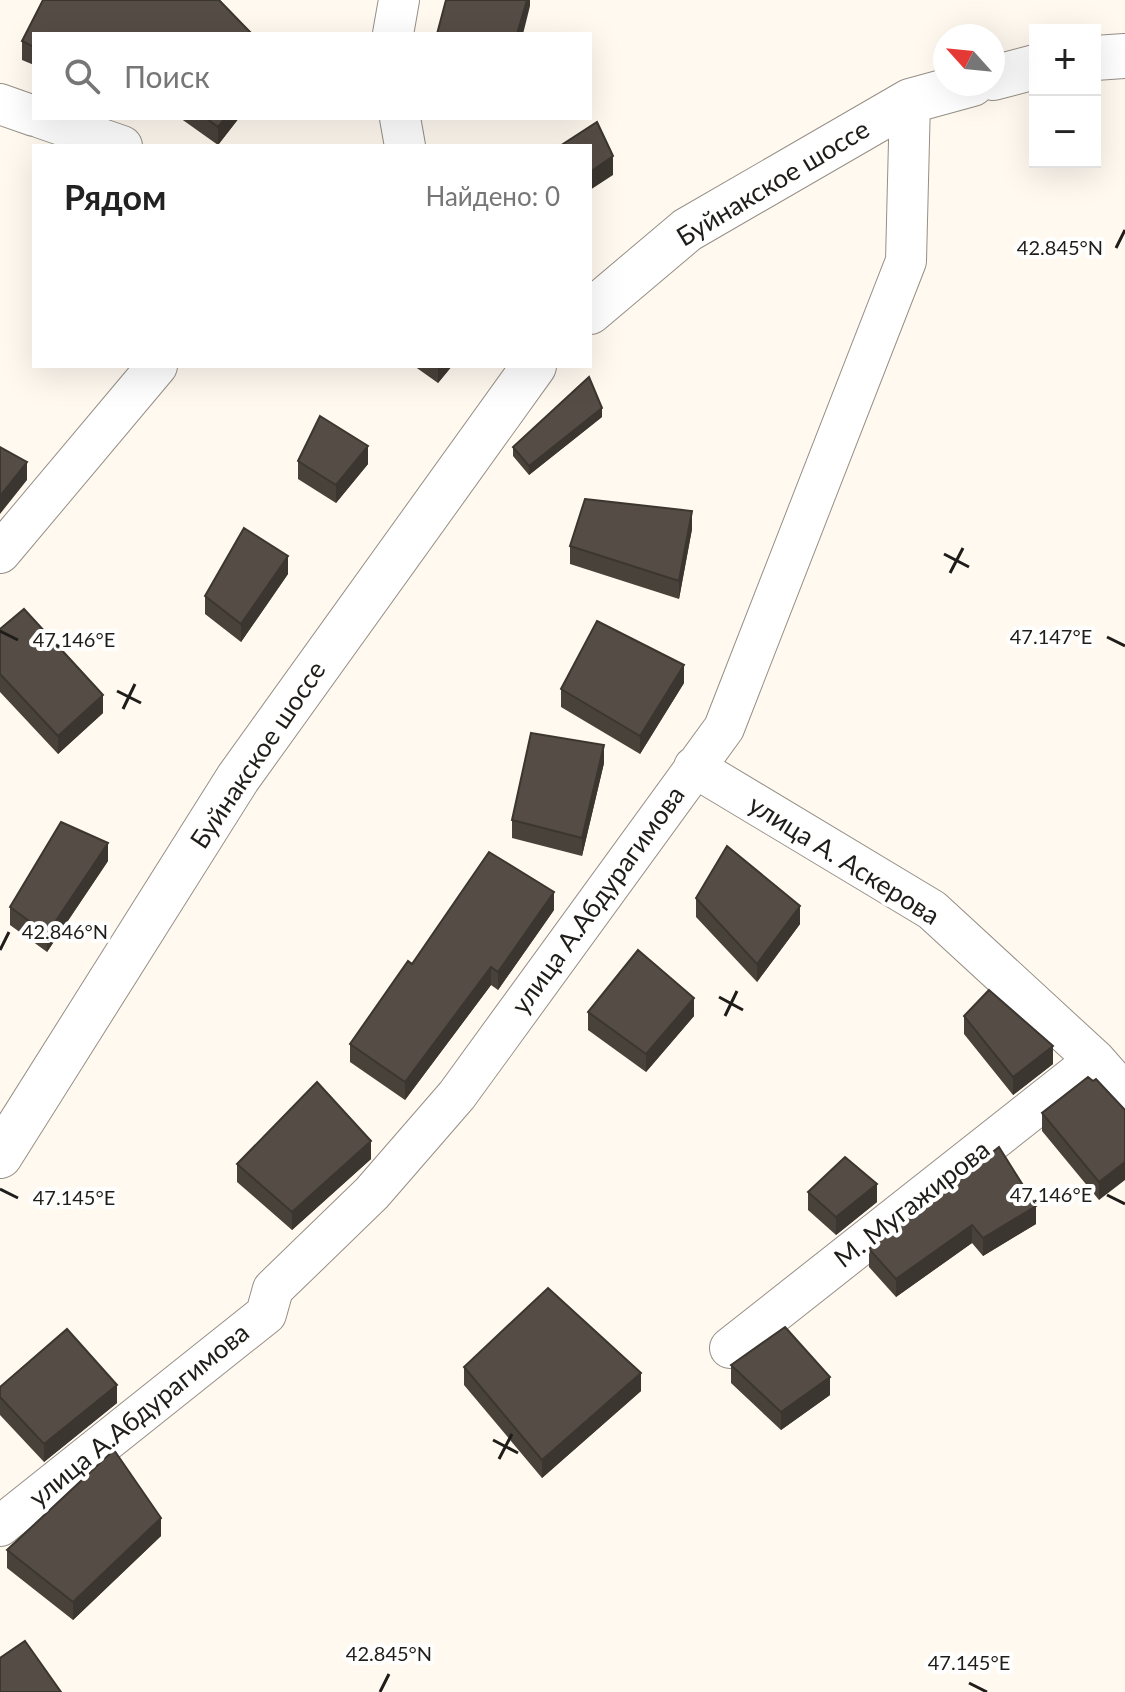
<!DOCTYPE html>
<html lang="ru">
<meta charset="utf-8">
<style>
:root{--surface:#fff;--page:#f2f2f2;--text:#222;--muted:#767676;--line:#e0e0e0}
body{margin:0;font-family:Lato,sans-serif;background:var(--page);color:var(--text)}
.controls{position:absolute;right:24px;top:24px;display:grid;overflow:hidden;border-radius:0px;box-shadow:0 8px 32px #0002}
.controls button{width:72px;height:72px;display:grid;place-items:center;padding:0;border:0;border-bottom:2px solid var(--line);background:var(--surface);color:var(--text);font:40px sans-serif}
.compass{position:absolute;left:933px;top:24px;width:72px;height:72px;border-radius:50%;background:var(--surface);box-shadow:0 8px 32px #0002;rotate:297deg}
.list{margin:0;padding:0;list-style:none}
h2{display:flex;justify-content:space-between;align-items:center;height:104px;margin:0;padding:0 32px;font-size:34px}
h2 small{font-size:26px;font-weight:400;color:var(--muted)}
.icon{flex:none;width:44px;height:44px;fill:none;stroke:currentColor;stroke-width:2;stroke-linecap:round;stroke-linejoin:round}
.map{position:relative;flex:none;width:1125px;height:1692px;overflow:hidden}
.search{position:absolute;background:var(--surface);box-shadow:0 8px 32px #0002;left:32px;top:32px;width:560px;height:88px;display:flex;align-items:center;gap:20px;box-sizing:border-box;padding:0 28px;border-radius:0px;color:var(--muted);font-size:30px}
.panel{position:absolute;background:var(--surface);box-shadow:0 8px 32px #0002;left:32px;top:144px;width:560px;height:224px;border-radius:0px}
.map>svg:first-child{display:block}
.lines{fill:none;stroke-linecap:round;stroke-linejoin:round}
.street-casing{stroke:#968f86;stroke-width:42}
.secondary-casing{stroke:#968f86;stroke-width:46}
.street{stroke:#fff;stroke-width:40}
.secondary{stroke:#fff;stroke-width:44}
.wall{fill:#49423b}
.shaded-wall{fill:#3c3630}
.building{fill:#554d45;stroke:#3c3630;stroke-width:2}
.ticks{fill:none;stroke:#1f1d19;stroke-width:3}
.labels{text-anchor:middle;stroke-width:8;stroke-linejoin:round;paint-order:stroke}
.street-label{font-size:26px;fill:#1f1d19;stroke:#fff}
.ticks-label{font-size:20px;text-anchor:middle;fill:#1f1d19;stroke:#fff;stroke-width:8;stroke-linejoin:round;paint-order:stroke}
</style>
<div class="map">
<svg width="1125" height="1692" viewBox="0 0 1125 1692">
<rect width="100%" height="100%" fill="#fff9f0"/>
<g class="lines">
<defs>
<path id="street" d="M 393,34 L 399,0
M 0,104 L 34,116
M 41,118 L 122,146
M 400,118 L 405,146
M 0,553 L 157,366
M 694,767 L 932,910 L 1095,1060 L 1125,1094
M 730,1348 L 1095,1060
M 0,1526 L 266,1314 L 273,1289 L 372,1193 L 457,1095 L 724,728 L 906,261 L 910,101"/>
<path id="secondary" d="M 1095,58 L 1125,56
M 993,78 L 1035,67
M 590,312 L 687,230 L 910,101 L 972,84
M 0,1156 L 238,778 L 534,366"/>
</defs>
<use href="#street" class="street-casing"/>
<use href="#secondary" class="secondary-casing"/>
<use href="#street" class="street"/>
<use href="#secondary" class="secondary"/>
</g>
<path class="wall" d="M 34,34 L 34,65 L 22,60 L 22,41 Z
M 180,118 L 239,118 L 218,145 Z
M 414,366 L 452,366 L 438,383 Z
M 602,417 L 529,475 L 513,456 L 513,447 Z
M 298,461 L 368,464 L 336,503 L 298,479 Z
M 692,529 L 679,599 L 570,564 L 570,546 Z
M 288,574 L 241,642 L 205,614 L 205,596 Z
M 0,629 L 103,713 L 58,754 L 0,692 Z
M 684,683 L 640,754 L 561,707 L 561,689 Z
M 604,763 L 582,856 L 512,838 L 512,820 Z
M 108,861 L 47,952 L 10,925 L 10,907 Z
M 696,898 L 800,924 L 757,982 L 696,917 Z
M 554,910 L 498,990 L 491,985 L 405,1100 L 350,1062 L 350,1044 L 412,964 Z
M 588,1012 L 694,1016 L 646,1072 L 588,1030 Z
M 964,1016 L 1053,1064 L 1013,1095 L 964,1034 Z
M 1125,1110 L 1099,1200 L 1042,1131 L 1042,1113 Z
M 999,1147 L 1036,1224 L 983,1256 L 972,1243 L 896,1297 L 869,1267 L 869,1249 Z
M 371,1159 L 292,1230 L 237,1182 L 237,1164 Z
M 808,1192 L 877,1202 L 836,1235 L 808,1210 Z
M 731,1365 L 830,1395 L 781,1430 L 731,1383 Z
M 464,1367 L 641,1391 L 542,1478 L 464,1385 Z
M 0,1387 L 117,1403 L 44,1462 L 0,1415 Z
M 161,1536 L 73,1620 L 7,1568 L 7,1550 Z"/>
<path class="shaded-wall" d="M 527,0 L 530,0 L 530,6 L 523,34 L 517,34 Z
M 225,118 L 239,118 L 218,145 L 218,127 Z
M 613,156 L 613,175 L 590,190 L 590,172 Z
M 438,366 L 452,366 L 438,383 Z
M 602,408 L 602,417 L 529,475 L 529,466 Z
M 368,446 L 368,464 L 336,503 L 336,485 Z
M 27,462 L 27,480 L 0,514 L 0,496 Z
M 692,511 L 692,529 L 679,599 L 679,581 Z
M 288,556 L 288,574 L 241,642 L 241,624 Z
M 684,665 L 684,683 L 640,754 L 640,736 Z
M 103,695 L 103,713 L 58,754 L 58,736 Z
M 604,745 L 604,763 L 582,856 L 582,838 Z
M 108,843 L 108,861 L 47,952 L 47,934 Z
M 554,892 L 554,910 L 498,990 L 498,972 Z
M 800,906 L 800,924 L 757,982 L 757,964 Z
M 491,967 L 491,985 L 405,1100 L 405,1082 Z
M 694,998 L 694,1016 L 646,1072 L 646,1054 Z
M 1053,1046 L 1053,1064 L 1013,1095 L 1013,1077 Z
M 371,1141 L 371,1159 L 292,1230 L 292,1212 Z
M 1125,1162 L 1125,1180 L 1099,1200 L 1099,1182 Z
M 877,1184 L 877,1202 L 836,1235 L 836,1217 Z
M 1036,1206 L 1036,1224 L 983,1256 L 983,1238 Z
M 972,1225 L 972,1243 L 896,1297 L 896,1279 Z
M 641,1373 L 641,1391 L 542,1478 L 542,1460 Z
M 830,1377 L 830,1395 L 781,1430 L 781,1412 Z
M 117,1385 L 117,1403 L 44,1462 L 44,1444 Z
M 161,1518 L 161,1536 L 73,1620 L 73,1602 Z"/>
<path class="building" d="M 43,0 L 219,0 L 252,34 L 34,34 L 34,47 L 22,41 Z
M 446,0 L 527,0 L 517,34 L 437,34 Z
M 206,118 L 225,118 L 218,127 Z
M 597,122 L 613,156 L 590,172 L 590,146 L 560,146 Z
M 589,377 L 602,408 L 529,466 L 513,447 Z
M 320,416 L 368,446 L 336,485 L 298,461 Z
M 0,447 L 27,462 L 0,496 Z
M 585,499 L 692,511 L 679,581 L 570,546 Z
M 244,528 L 288,556 L 241,624 L 205,596 Z
M 24,609 L 103,695 L 58,736 L 0,674 L 0,629 Z
M 597,621 L 684,665 L 640,736 L 561,689 Z
M 531,733 L 604,745 L 582,838 L 512,820 Z
M 61,822 L 108,843 L 47,934 L 10,907 Z
M 727,846 L 800,906 L 757,964 L 696,898 Z
M 489,852 L 554,892 L 498,972 L 491,967 L 405,1082 L 350,1044 L 408,961 L 412,964 Z
M 638,950 L 694,998 L 646,1054 L 588,1012 Z
M 989,990 L 1053,1046 L 1013,1077 L 964,1016 Z
M 1088,1077 L 1093,1081 L 1096,1079 L 1125,1110 L 1125,1162 L 1099,1182 L 1042,1113 Z
M 317,1082 L 371,1141 L 292,1212 L 237,1164 Z
M 999,1147 L 1036,1206 L 983,1238 L 972,1225 L 896,1279 L 869,1249 Z
M 845,1157 L 877,1184 L 836,1217 L 808,1192 Z
M 548,1288 L 641,1373 L 542,1460 L 464,1367 Z
M 785,1327 L 830,1377 L 781,1412 L 731,1365 Z
M 67,1329 L 117,1385 L 44,1444 L 0,1397 L 0,1387 Z
M 114,1450 L 161,1518 L 73,1602 L 7,1550 Z
M 25,1641 L 61,1692 L 0,1692 L 0,1658 Z"/>
<path class="ticks" d="M 1116,248 L 1125,230M 944,554 L 969,567M 950,573 L 963,548M 0,631 L 18,640M 1107,637 L 1125,646M 117,691 L 141,703M 123,709 L 135,684M 0,950 L 9,932M 719,997 L 743,1010M 725,1016 L 737,991M 0,1189 L 18,1198M 1107,1195 L 1125,1204M 493,1440 L 518,1453M 499,1459 L 512,1434M 969,1683 L 987,1692M 380,1692 L 389,1674"/>
<g class="labels">
<g class="street-label">
<text transform="translate(773 183) rotate(-31)" y="9">Буйнакское шоссе</text>
<text transform="translate(258 755) rotate(-56)" y="9">Буйнакское шоссе</text>
<text transform="translate(844 860) rotate(32)" y="9">улица А. Аскерова</text>
<text transform="translate(598 900) rotate(-54)" y="9">улица А.Абдурагимова</text>
<text transform="translate(912 1204) rotate(-38)" y="9">М. Мугажирова</text>
<text transform="translate(139 1415) rotate(-39)" y="9">улица А.Абдурагимова</text>
</g>
</g>
<g class="ticks-label">
<text x="1060" y="255">42.845°N</text>
<text x="1051" y="644">47.147°E</text>
<text x="74" y="647">47.146°E</text>
<text x="65" y="939">42.846°N</text>
<text x="1051" y="1202">47.146°E</text>
<text x="74" y="1205">47.145°E</text>
<text x="389" y="1661">42.845°N</text>
<text x="969" y="1670">47.145°E</text>
</g>
</svg>
<div class="controls">
<button>+</button>
<button>−</button>
</div>
<svg class="compass" viewBox="-18 -18 36 36"><path d="M0-13l5 13h-10z" fill="#e53935"/><path d="M0 13l5-13h-10z" fill="#767676"/></svg>
<div class="search"><svg class="icon" aria-label="search" viewBox="0 0 24 24"><circle cx="10" cy="10" r="6"/><path d="M15 15l6 6"/></svg>Поиск</div>
<section class="panel">
<h2>Рядом<small>Найдено: 0</small></h2>
<ul class="list">
</ul>
</section>
</div>
